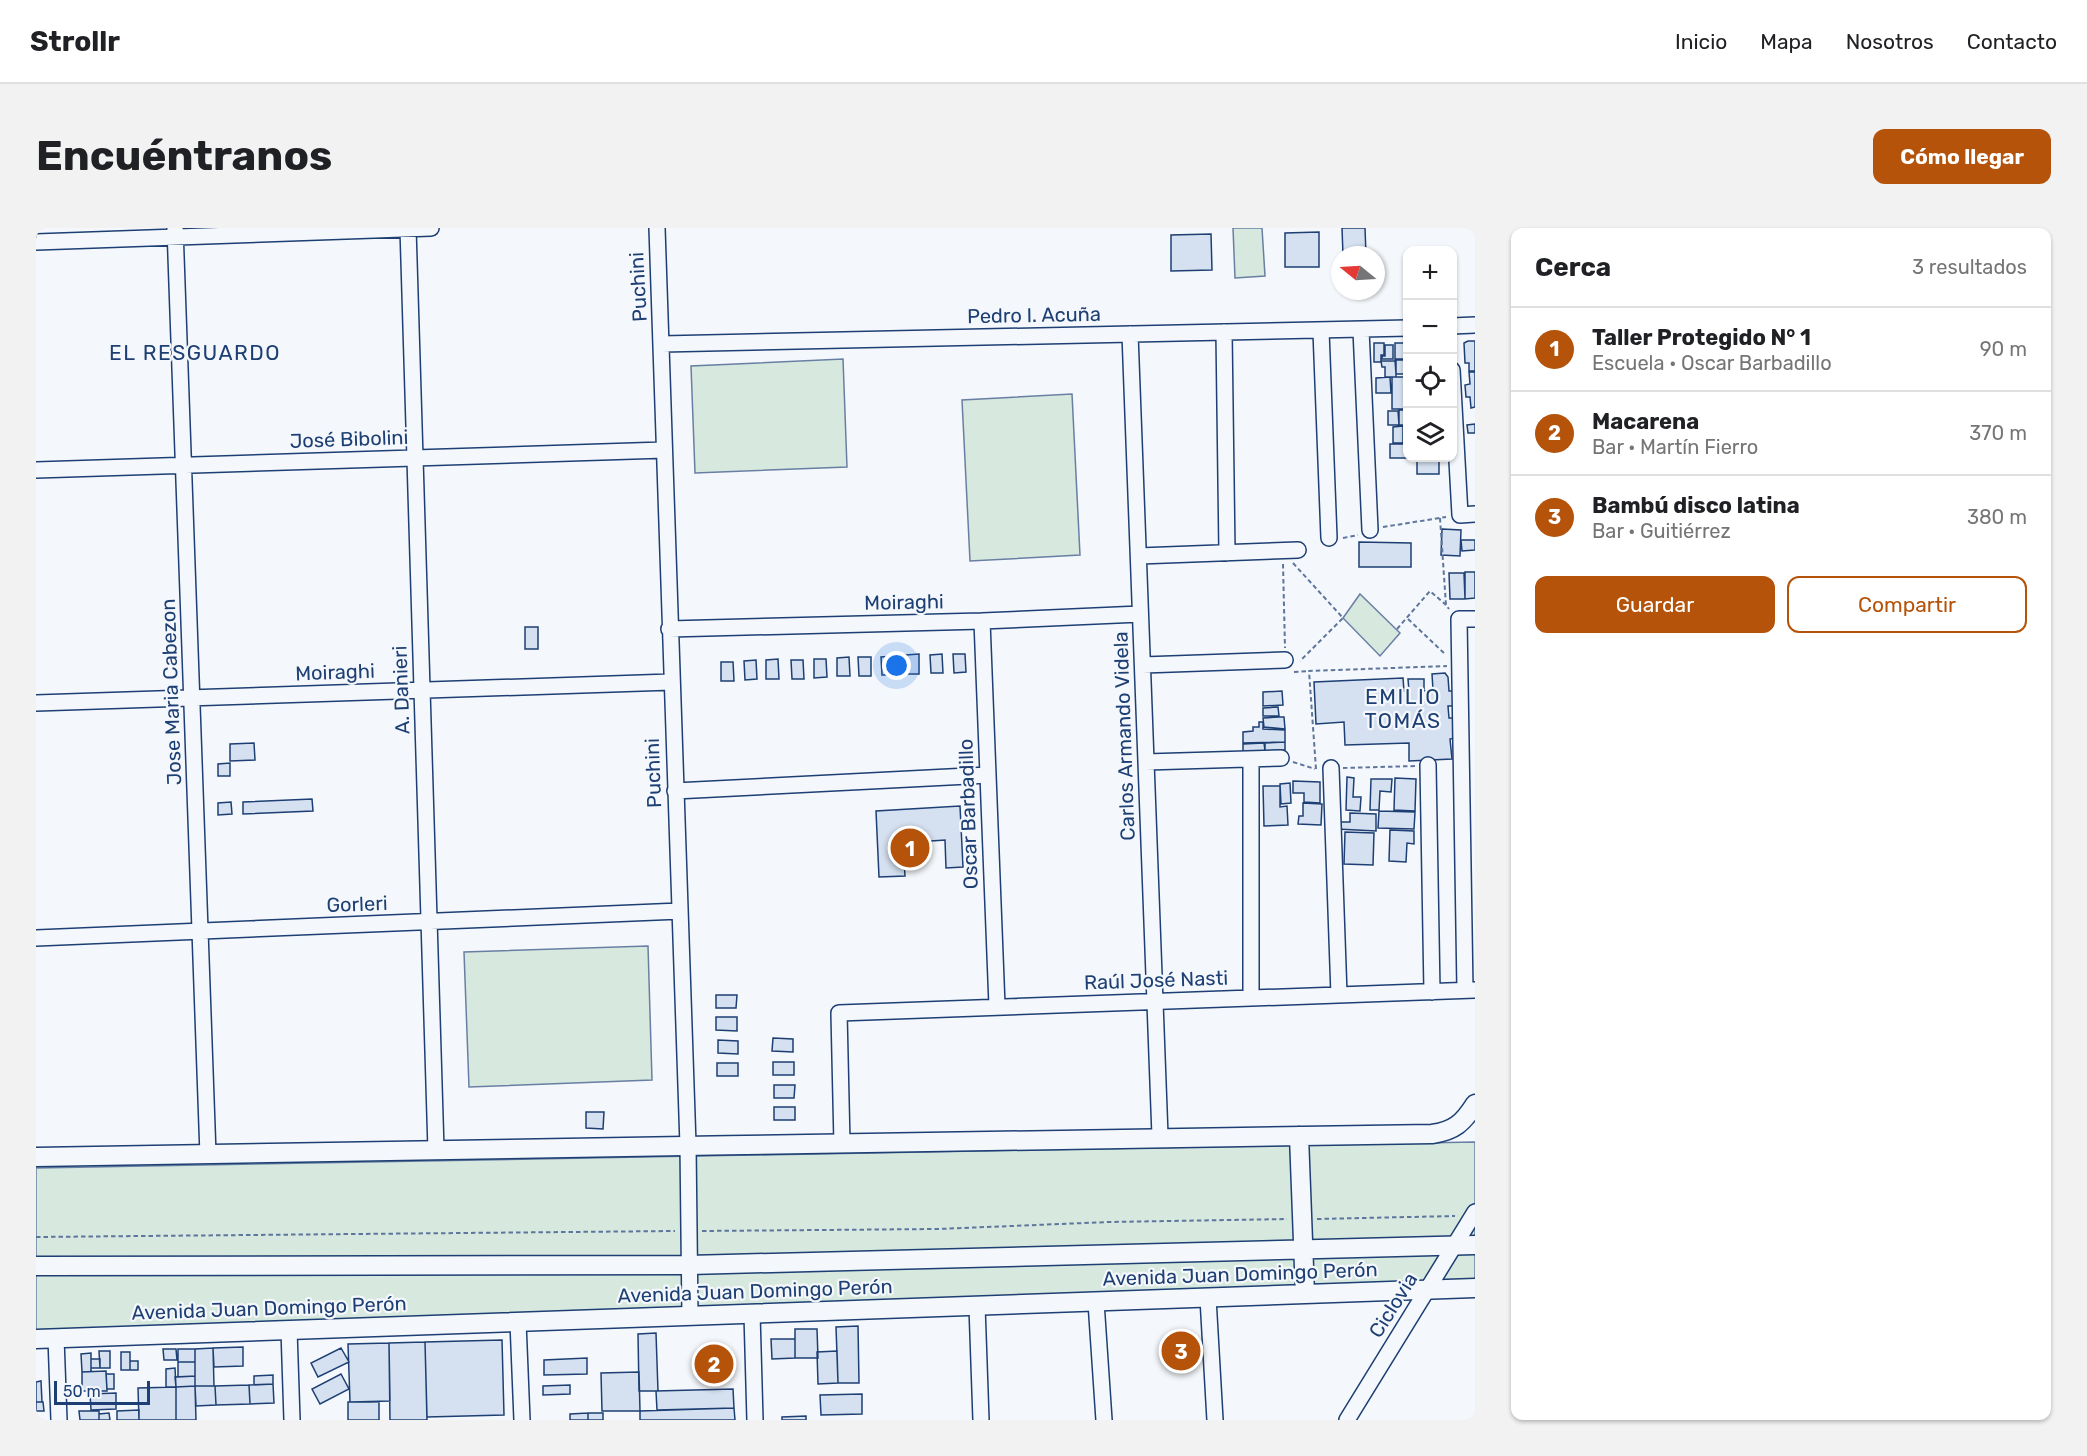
<!DOCTYPE html>
<html lang="es">
<meta charset="utf-8">
<style>
:root{--surface:#fff;--page:#f2f2f2;--text:#202124;--muted:#757577;--line:#e0e0e0;--accent:#b45309}
body{margin:0;font-family:Rubik,sans-serif;background:var(--page);color:var(--text)}
.controls{position:absolute;right:18px;top:18px;display:grid;overflow:hidden;border-radius:12px;box-shadow:0 2px 4px #0004}
.controls button{width:54px;height:54px;display:grid;place-items:center;padding:0;border:0;border-bottom:2px solid var(--line);background:var(--surface);color:var(--text);font:30px sans-serif}
.compass{position:absolute;left:1295px;top:18px;width:54px;height:54px;border-radius:50%;background:var(--surface);box-shadow:0 2px 4px #0004;rotate:288deg}
.scale{position:absolute;left:18px;bottom:15px;width:96px;box-sizing:border-box;padding-left:6px;border:3px solid #1d3f73;border-top:0;font-size:16px;line-height:21px;white-space:nowrap;color:#1d3f73;-webkit-text-stroke:4px #f4f7fb;paint-order:stroke}
.you{position:absolute;left:861px;top:438px;width:21px;height:21px;margin:-15px;border:4px solid #fff;border-radius:50%;background:#1a73e8;box-shadow:0 0 0 9px #1a73e833}
.badge{display:grid;place-items:center;width:39px;height:39px;border-radius:50%;background:var(--accent);color:#fff;font-size:20px;font-weight:700}
.pin{position:absolute;translate:-50% -50%;border:3px solid #fff;box-shadow:0 2px 6px #0006}
.list{margin:0;padding:0;list-style:none}
h2{display:flex;justify-content:space-between;align-items:center;height:78px;margin:0;padding:0 24px;font-size:26px}
h2 small{font-size:20px;font-weight:400;color:var(--muted)}
.list li{display:grid;grid-template-columns:39px 1fr auto;gap:18px;align-items:center;box-sizing:border-box;height:84px;padding:0 24px;border-top:2px solid var(--line)}
.list b{display:block;font-size:22px;white-space:nowrap}
.list p{margin:0;font-size:20px;white-space:nowrap;color:var(--muted)}
.list em{font-size:20px;font-style:normal;color:var(--muted)}
.actions{display:flex;gap:12px;padding:18px 24px}
.actions a{flex:1;padding:14px 0;border:2px solid var(--accent);border-radius:12px;text-align:center;font-size:21px;color:var(--accent)}
.actions .main{background:var(--accent);color:#fff}
.icon{flex:none;width:33px;height:33px;fill:none;stroke:currentColor;stroke-width:2;stroke-linecap:round;stroke-linejoin:round}
.map{position:relative;flex:none;width:1439px;height:1192px;overflow:hidden;border-radius:12px}
header{display:flex;align-items:center;gap:36px;box-sizing:border-box;height:84px;padding:0 30px;background:var(--surface);border-bottom:2px solid var(--line)}
header strong{font-size:28px}
nav{display:flex;gap:33px;margin-inline-start:auto;font-size:21px}
.intro{display:flex;align-items:center;justify-content:space-between;box-sizing:border-box;height:144px;padding:0 36px}
h1{margin:0;font-size:42px}
.button{padding:15px 27px;border-radius:12px;background:var(--accent);color:#fff;font-size:21px;font-weight:700}
main{display:flex;gap:36px;padding:0 36px}
aside{flex:1;background:var(--surface);border-radius:12px;box-shadow:0 2px 4px #0004}
.map>svg:first-child{display:block}
.green{fill:#d7e8df;stroke:#687fa3;stroke-width:1.5}
.building{fill:#d5e0f0;stroke:#1d3f73;stroke-width:1.5}
.lines{fill:none;stroke-linecap:round;stroke-linejoin:round}
.minor-casing{stroke:#1d3f73;stroke-width:18}
.major-casing{stroke:#1d3f73;stroke-width:21}
.path{stroke:#5e769c;stroke-width:2;stroke-dasharray:4.5 3;stroke-linecap:butt}
.minor{stroke:#f4f7fb;stroke-width:15}
.major{stroke:#f4f7fb;stroke-width:18}
.labels{text-anchor:middle;stroke-width:4.5;stroke-linejoin:round;paint-order:stroke}
.street-label{font-size:20px;fill:#1d3f73;stroke:#f4f7fb}
.neighbourhood-label{font-size:21px;letter-spacing:1.5px;fill:#1d3f73;stroke:#f4f7fb}
</style>
<header>
<strong>Strollr</strong>
<nav><a>Inicio</a><a>Mapa</a><a>Nosotros</a><a>Contacto</a></nav>
</header>
<div class="intro"><h1>Encuéntranos</h1><a class="button">Cómo llegar</a></div>
<main>
<div class="map">
<svg width="1439" height="1192" viewBox="0 0 1439 1192">
<rect width="100%" height="100%" fill="#f4f7fb"/>
<path class="green" d="M 1197,0 L 1226,0 L 1229,48 L 1199,50 Z
M 807,131 L 811,239 L 659,245 L 655,138 Z
M 1036,166 L 1044,327 L 934,333 L 926,172 Z
M 1324,366 L 1364,405 L 1344,428 L 1307,390 Z
M 612,718 L 616,852 L 433,859 L 428,724 Z
M 1439,914 L 1439,1051 L 0,1102 L 0,940 Z"/>
<path class="building" d="M 1306,0 L 1329,0 L 1330,27 L 1307,27 Z
M 1283,4 L 1283,39 L 1249,39 L 1249,5 Z
M 1175,6 L 1176,42 L 1135,43 L 1135,7 Z
M 1432,113 L 1439,113 L 1439,143 L 1433,143 L 1433,135 L 1429,135 L 1428,115 Z
M 1338,115 L 1348,115 L 1348,127 L 1345,127 L 1345,134 L 1338,134 Z
M 1359,115 L 1372,115 L 1372,131 L 1359,131 Z
M 1349,117 L 1357,117 L 1357,131 L 1346,131 L 1346,128 L 1349,128 Z
M 1359,132 L 1372,132 L 1372,146 L 1360,146 Z
M 1345,133 L 1360,133 L 1360,149 L 1349,149 L 1349,139 L 1346,139 Z
M 1433,144 L 1439,144 L 1439,179 L 1435,180 L 1434,169 L 1430,169 L 1429,157 L 1434,156 Z
M 1354,149 L 1355,165 L 1340,165 L 1340,150 Z
M 1356,149 L 1371,149 L 1372,181 L 1356,181 Z
M 1363,182 L 1372,182 L 1372,197 L 1363,197 Z
M 1352,183 L 1362,183 L 1363,197 L 1352,197 Z
M 1439,196 L 1439,205 L 1432,205 L 1431,197 Z
M 1367,198 L 1367,215 L 1357,215 L 1357,199 Z
M 1354,216 L 1372,216 L 1372,230 L 1354,230 Z
M 1403,230 L 1403,246 L 1381,246 L 1381,231 Z
M 1406,301 L 1425,302 L 1424,328 L 1405,327 Z
M 1425,312 L 1439,312 L 1439,322 L 1426,323 Z
M 1323,314 L 1375,315 L 1375,339 L 1323,339 Z
M 1429,344 L 1439,344 L 1439,370 L 1429,371 Z
M 1413,345 L 1428,345 L 1429,371 L 1414,371 Z
M 489,399 L 502,399 L 502,421 L 489,421 Z
M 883,426 L 883,446 L 871,446 L 870,427 Z
M 906,426 L 907,445 L 895,445 L 894,427 Z
M 917,426 L 929,426 L 930,444 L 918,445 Z
M 858,428 L 859,447 L 846,447 L 845,429 Z
M 813,429 L 814,448 L 801,448 L 801,430 Z
M 822,429 L 835,429 L 835,448 L 823,448 Z
M 742,431 L 743,451 L 730,451 L 730,432 Z
M 778,431 L 790,431 L 791,449 L 778,450 Z
M 720,432 L 721,451 L 709,452 L 708,433 Z
M 755,432 L 767,432 L 768,451 L 756,451 Z
M 685,434 L 697,434 L 698,453 L 685,453 Z
M 1409,445 L 1412,449 L 1413,463 L 1418,463 L 1418,478 L 1412,478 L 1413,490 L 1419,490 L 1419,510 L 1414,511 L 1416,531 L 1373,533 L 1373,515 L 1309,517 L 1308,494 L 1280,496 L 1278,454 L 1367,450 L 1368,463 L 1373,463 L 1372,451 L 1388,451 L 1388,463 L 1397,462 L 1396,446 Z
M 1246,463 L 1247,477 L 1227,478 L 1227,464 Z
M 1242,479 L 1243,488 L 1227,488 L 1227,480 Z
M 1243,489 L 1248,489 L 1249,501 L 1228,499 L 1227,490 Z
M 1223,494 L 1227,494 L 1227,501 L 1249,502 L 1249,514 L 1207,515 L 1207,504 L 1217,503 L 1217,499 L 1223,499 Z
M 1249,514 L 1249,522 L 1229,523 L 1229,515 Z
M 218,515 L 219,532 L 194,533 L 194,516 Z
M 1228,515 L 1229,523 L 1207,524 L 1207,516 Z
M 194,535 L 194,548 L 182,548 L 182,536 Z
M 1311,549 L 1318,550 L 1317,569 L 1325,569 L 1324,583 L 1310,582 Z
M 1359,550 L 1380,551 L 1379,583 L 1358,582 Z
M 1335,551 L 1356,551 L 1355,564 L 1344,563 L 1343,582 L 1334,582 Z
M 1257,553 L 1284,554 L 1284,575 L 1268,574 L 1268,565 L 1257,565 Z
M 1254,555 L 1255,575 L 1245,576 L 1244,556 Z
M 1227,558 L 1244,558 L 1244,579 L 1251,578 L 1252,597 L 1228,598 Z
M 276,571 L 277,583 L 207,586 L 207,574 Z
M 195,574 L 196,586 L 182,587 L 182,575 Z
M 1267,575 L 1286,576 L 1285,597 L 1262,596 L 1263,588 L 1267,588 Z
M 924,578 L 927,639 L 910,640 L 909,612 L 867,615 L 869,648 L 843,649 L 840,583 Z
M 1343,583 L 1379,584 L 1378,601 L 1342,600 Z
M 1314,585 L 1340,586 L 1340,603 L 1301,601 L 1302,594 L 1314,594 Z
M 1354,602 L 1378,603 L 1378,616 L 1371,615 L 1370,634 L 1353,633 Z
M 1309,604 L 1338,605 L 1337,637 L 1308,636 Z
M 680,767 L 701,767 L 700,780 L 680,780 Z
M 680,789 L 701,789 L 701,803 L 680,802 Z
M 737,810 L 757,811 L 757,824 L 736,823 Z
M 682,812 L 702,813 L 702,826 L 682,825 Z
M 737,834 L 758,834 L 758,847 L 737,847 Z
M 681,835 L 702,835 L 702,848 L 681,848 Z
M 738,857 L 759,857 L 758,870 L 738,870 Z
M 738,879 L 759,879 L 759,892 L 738,892 Z
M 550,884 L 568,884 L 567,901 L 550,900 Z
M 822,1098 L 823,1155 L 802,1155 L 800,1099 Z
M 759,1101 L 781,1101 L 782,1130 L 759,1130 Z
M 620,1105 L 622,1163 L 603,1163 L 602,1106 Z
M 735,1111 L 759,1111 L 759,1130 L 736,1131 Z
M 466,1112 L 468,1187 L 391,1189 L 389,1114 Z
M 389,1114 L 391,1192 L 354,1192 L 353,1115 Z
M 353,1115 L 354,1173 L 314,1174 L 312,1116 Z
M 207,1119 L 207,1138 L 178,1139 L 177,1120 Z
M 177,1120 L 178,1158 L 159,1158 L 159,1121 Z
M 305,1120 L 313,1134 L 282,1149 L 275,1135 Z
M 127,1121 L 140,1121 L 141,1132 L 128,1132 Z
M 142,1121 L 159,1121 L 159,1134 L 142,1134 Z
M 63,1123 L 74,1123 L 74,1140 L 64,1140 Z
M 801,1123 L 802,1155 L 782,1156 L 781,1124 Z
M 85,1124 L 94,1124 L 94,1142 L 85,1142 Z
M 55,1125 L 55,1144 L 46,1144 L 45,1126 Z
M 551,1130 L 551,1146 L 508,1147 L 508,1132 Z
M 55,1131 L 64,1131 L 64,1140 L 55,1140 Z
M 94,1133 L 102,1133 L 102,1142 L 94,1142 Z
M 142,1134 L 159,1134 L 159,1148 L 142,1149 Z
M 139,1140 L 140,1159 L 130,1159 L 130,1141 Z
M 70,1143 L 71,1163 L 46,1163 L 46,1144 Z
M 603,1144 L 604,1183 L 566,1183 L 565,1145 Z
M 70,1146 L 78,1146 L 78,1161 L 71,1161 Z
M 305,1146 L 313,1161 L 284,1176 L 276,1161 Z
M 237,1147 L 237,1156 L 218,1157 L 218,1148 Z
M 159,1148 L 159,1158 L 140,1159 L 139,1149 Z
M 5,1153 L 6,1174 L 0,1174 L 0,1154 Z
M 237,1156 L 238,1175 L 214,1176 L 213,1157 Z
M 213,1157 L 214,1176 L 180,1177 L 179,1158 Z
M 534,1157 L 534,1166 L 507,1167 L 507,1158 Z
M 159,1158 L 179,1158 L 180,1177 L 160,1178 Z
M 159,1158 L 160,1192 L 140,1192 L 140,1159 Z
M 140,1159 L 140,1192 L 103,1192 L 102,1160 Z
M 697,1161 L 698,1180 L 621,1182 L 620,1163 Z
M 80,1165 L 80,1181 L 55,1182 L 54,1166 Z
M 826,1166 L 826,1186 L 785,1187 L 784,1167 Z
M 0,1174 L 7,1174 L 8,1183 L 0,1183 Z
M 312,1174 L 343,1174 L 343,1192 L 312,1192 Z
M 698,1180 L 699,1192 L 604,1192 L 604,1183 Z
M 103,1182 L 103,1192 L 81,1192 L 81,1183 Z
M 43,1183 L 63,1183 L 63,1192 L 44,1192 Z
M 73,1185 L 74,1192 L 63,1192 L 63,1186 Z
M 552,1185 L 567,1185 L 567,1192 L 552,1192 Z
M 552,1185 L 552,1192 L 534,1192 L 534,1186 Z
M 770,1188 L 770,1192 L 746,1192 L 746,1189 Z"/>
<g class="lines">
<defs>
<path id="minor" d="M 139,0 L 172,927
M 372,0 L 400,922
M 621,0 L 652,917 L 654,1088
M 0,14 L 395,0
M 1416,98 L 1439,97
M 1325,102 L 1334,302
M 1285,103 L 1293,310
M 1188,104 L 1191,325
M 1094,106 L 1124,908
M 626,116 L 1372,100
M 1416,142 L 1424,287 L 1439,286
M 0,242 L 628,222
M 1103,328 L 1262,322
M 946,393 L 961,778
M 633,401 L 946,393 L 1104,386
M 1107,437 L 1249,432
M 0,475 L 635,454
M 1110,534 L 1245,530
M 1392,537 L 1396,764
M 1295,540 L 1303,767
M 639,563 L 952,547
M 0,710 L 644,683
M 1429,762 L 1423,391 L 1439,391
M 1215,770 L 1215,531
M 806,916 L 803,785 L 1439,762
M 1172,1070 L 1179,1192
M 1060,1074 L 1068,1192
M 941,1078 L 945,1192
M 716,1086 L 719,1192
M 482,1094 L 486,1192
M 253,1102 L 256,1192
M 20,1110 L 23,1192
M 1311,1192 L 1439,984"/>
<path id="major" d="M 1263,908 L 1269,1066
M 0,929 C 465,923 931,911 1396,906 C 1418,903 1427,895 1439,876
M 0,1038 L 653,1037 L 1439,1017
M 0,1111 L 1439,1060"/>
</defs>
<use href="#minor" class="minor-casing"/>
<use href="#major" class="major-casing"/>
<path class="path" d="M 1404,290 L 1410,377 L 1413,381
M 1347,299 L 1410,289
M 1307,310 L 1322,307
M 1257,335 L 1307,390 L 1264,433
M 1247,336 L 1249,420
M 1372,391 L 1409,426
M 1361,401 L 1394,363 L 1410,377
M 1258,444 L 1273,443
M 1257,534 L 1279,541
M 1307,540 L 1379,538
M 1280,541 L 1273,443 L 1411,438
M 1281,991 L 1419,988
M 666,1003 L 902,1001 L 1073,994 L 1251,991
M 0,1009 L 639,1003"/>
<use href="#minor" class="minor"/>
<use href="#major" class="major"/>
</g>
<g class="labels">
<g class="street-label">
<text transform="translate(602 59) rotate(-93)" y="7">Puchini</text>
<text transform="translate(998 87) rotate(-1)" y="7">Pedro I. Acuña</text>
<text transform="translate(313 211) rotate(-2)" y="7">José Bibolini</text>
<text transform="translate(868 374) rotate(-1)" y="7">Moiraghi</text>
<text transform="translate(299 444) rotate(-2)" y="7">Moiraghi</text>
<text transform="translate(365 462) rotate(-92)" y="7">A. Danieri</text>
<text transform="translate(135 464) rotate(-92)" y="7">Jose Maria Cabezon</text>
<text transform="translate(1088 508) rotate(-92)" y="7">Carlos Armando Videla</text>
<text transform="translate(617 545) rotate(-92)" y="7">Puchini</text>
<text transform="translate(932 586) rotate(-92)" y="7">Oscar Barbadillo</text>
<text transform="translate(321 676) rotate(-2)" y="7">Gorleri</text>
<text transform="translate(1120 752) rotate(-2)" y="7">Raúl José Nasti</text>
<text transform="translate(1204 1046) rotate(-2)" y="7">Avenida Juan Domingo Perón</text>
<text transform="translate(719 1063) rotate(-2)" y="7">Avenida Juan Domingo Perón</text>
<text transform="translate(1357 1077) rotate(-58)" y="7">Ciclovia</text>
<text transform="translate(233 1080) rotate(-2)" y="7">Avenida Juan Domingo Perón</text>
</g>
<g class="neighbourhood-label">
<text x="159" y="132">EL RESGUARDO</text>
<text x="1367" y="476">EMILIO<tspan x="1367" dy="24">TOMÁS</tspan></text>
</g>
</g>
</svg>
<div class="controls">
<button>+</button>
<button>−</button>
<button><svg class="icon" aria-label="locate" viewBox="0 0 24 24"><circle cx="12" cy="12" r="6"/><path d="M12 2v4M12 18v4M2 12h4M18 12h4"/></svg></button>
<button><svg class="icon" aria-label="layers" viewBox="0 0 24 24"><path d="M12 4l9 5-9 5-9-5zM3 14l9 5 9-5"/></svg></button>
</div>
<svg class="compass" viewBox="-18 -18 36 36"><path d="M0-13l5 13h-10z" fill="#e53935"/><path d="M0 13l5-13h-10z" fill="#757577"/></svg>
<div class="scale">50 m</div>
<div class="you"></div>
<div class="pin badge" style="left:874px;top:620px">1</div>
<div class="pin badge" style="left:678px;top:1136px">2</div>
<div class="pin badge" style="left:1145px;top:1123px">3</div>
</div>
<aside>
<h2>Cerca<small>3 resultados</small></h2>
<ul class="list">
<li><span class="badge">1</span><div><b>Taller Protegido N° 1</b><p>Escuela · Oscar Barbadillo</p></div><em>90 m</em></li>
<li><span class="badge">2</span><div><b>Macarena</b><p>Bar · Martín Fierro</p></div><em>370 m</em></li>
<li><span class="badge">3</span><div><b>Bambú disco latina</b><p>Bar · Guitiérrez</p></div><em>380 m</em></li>
</ul>
<div class="actions"><a class="main">Guardar</a><a>Compartir</a></div>
</aside>
</main>
